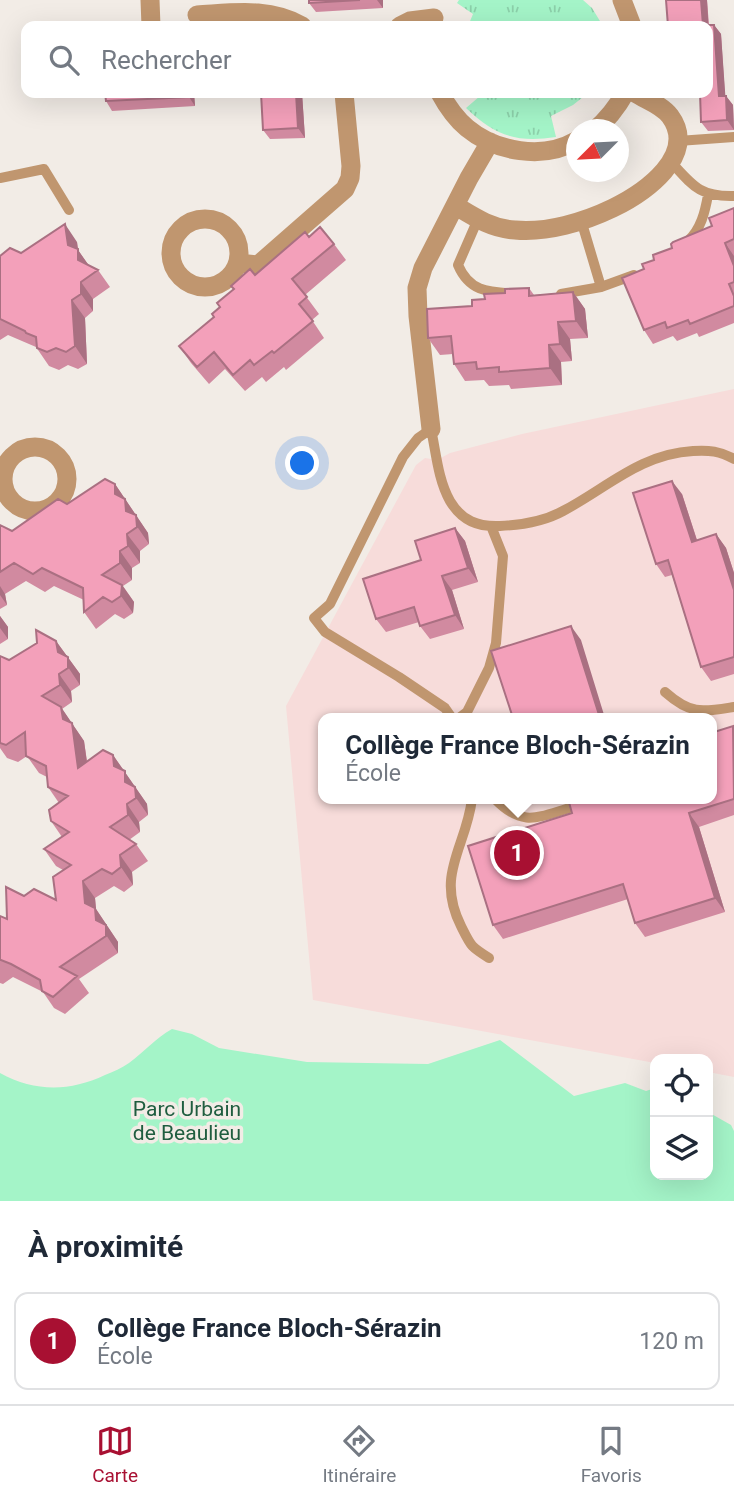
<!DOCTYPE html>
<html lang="fr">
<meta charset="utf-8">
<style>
:root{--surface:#fff;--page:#f6f6f7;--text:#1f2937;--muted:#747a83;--line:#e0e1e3;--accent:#a81032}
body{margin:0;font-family:Roboto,sans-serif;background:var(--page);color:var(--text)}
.controls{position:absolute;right:21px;bottom:21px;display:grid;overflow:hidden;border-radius:14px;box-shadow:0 7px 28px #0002}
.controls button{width:63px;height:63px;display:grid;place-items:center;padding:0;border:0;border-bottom:2px solid var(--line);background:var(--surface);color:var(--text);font:35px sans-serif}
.compass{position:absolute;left:566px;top:119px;width:63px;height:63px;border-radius:50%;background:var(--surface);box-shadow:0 7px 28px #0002;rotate:246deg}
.you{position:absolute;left:303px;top:464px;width:24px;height:24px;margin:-18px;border:5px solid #fff;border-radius:50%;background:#1a73e8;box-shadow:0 0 0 10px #1a73e833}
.badge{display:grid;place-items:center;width:46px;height:46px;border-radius:50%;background:var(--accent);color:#fff;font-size:23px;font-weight:700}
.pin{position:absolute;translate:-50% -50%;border:4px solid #fff;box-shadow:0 2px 7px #0006}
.popup{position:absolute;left:318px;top:713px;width:399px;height:91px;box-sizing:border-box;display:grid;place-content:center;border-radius:14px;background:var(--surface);filter:drop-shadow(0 2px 5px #0005);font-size:23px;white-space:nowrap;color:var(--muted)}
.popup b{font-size:26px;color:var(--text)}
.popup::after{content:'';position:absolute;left:50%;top:100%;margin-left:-14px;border:14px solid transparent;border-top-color:var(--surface)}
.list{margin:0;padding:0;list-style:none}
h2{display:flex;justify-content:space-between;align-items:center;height:91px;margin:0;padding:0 28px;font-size:30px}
h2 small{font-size:23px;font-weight:400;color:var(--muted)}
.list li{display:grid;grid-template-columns:46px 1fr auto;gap:21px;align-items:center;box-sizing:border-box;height:98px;margin:0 14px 14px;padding:0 14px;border:2px solid var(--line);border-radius:14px}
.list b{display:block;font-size:26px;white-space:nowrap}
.list p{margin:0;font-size:23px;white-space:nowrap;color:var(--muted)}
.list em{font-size:23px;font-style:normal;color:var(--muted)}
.icon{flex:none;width:38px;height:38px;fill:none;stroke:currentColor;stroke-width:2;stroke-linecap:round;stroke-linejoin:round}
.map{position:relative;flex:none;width:734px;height:1201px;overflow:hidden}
.search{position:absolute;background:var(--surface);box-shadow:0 7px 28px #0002;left:21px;right:21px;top:21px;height:77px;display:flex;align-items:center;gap:18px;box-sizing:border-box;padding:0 24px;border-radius:14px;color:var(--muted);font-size:26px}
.sheet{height:203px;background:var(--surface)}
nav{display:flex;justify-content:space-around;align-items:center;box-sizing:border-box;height:98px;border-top:2px solid var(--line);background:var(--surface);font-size:19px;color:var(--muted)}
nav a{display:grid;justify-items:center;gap:4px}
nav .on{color:var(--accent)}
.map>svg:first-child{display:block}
.education{fill:#f7dcda;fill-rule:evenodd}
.grass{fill:url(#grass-tufts)}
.park{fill:#a4f4c8}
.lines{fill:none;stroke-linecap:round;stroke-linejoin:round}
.service{stroke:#c0966f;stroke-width:10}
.minor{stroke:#c0966f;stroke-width:19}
.wall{fill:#d18aa0}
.shaded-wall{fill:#aa7082}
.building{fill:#f3a0ba;stroke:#aa7082;stroke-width:2}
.labels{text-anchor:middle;stroke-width:7;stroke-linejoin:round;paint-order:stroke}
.park-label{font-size:21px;fill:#1f5d3f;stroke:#f2ece6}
</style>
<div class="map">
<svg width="734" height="1201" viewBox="0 0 734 1201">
<defs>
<pattern id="grass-tufts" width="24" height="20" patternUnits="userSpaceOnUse" patternTransform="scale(1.75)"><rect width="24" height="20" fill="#a4f4c8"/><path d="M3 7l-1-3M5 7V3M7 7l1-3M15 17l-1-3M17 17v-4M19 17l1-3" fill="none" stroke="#8cd0aa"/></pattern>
</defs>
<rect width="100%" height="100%" fill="#f2ece6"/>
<path class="education" d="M 734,389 L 734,1077 L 708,1072 L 708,1059 L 655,1059 L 655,1063 L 313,1000 L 286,706 L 416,465 L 425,458 L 437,460 L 450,453 L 522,434 ZM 323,718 L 711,718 L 711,799 L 323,799 Z"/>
<path class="grass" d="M 459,0 L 583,0 L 592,8 L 603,26 L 468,26 L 473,14 L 457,3 Z
M 478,93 L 588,93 L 573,105 L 551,116 L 556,137 C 517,143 495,136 466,108 L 480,96 Z"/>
<path class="park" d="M 172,1029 L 192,1034 L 219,1048 L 307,1062 L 428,1064 L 500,1040 L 574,1096 L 625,1083 L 646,1091 L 655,1088 L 655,1175 L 708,1175 L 708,1112 L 731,1125 L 734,1131 L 734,1201 L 0,1201 L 0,1073 C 35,1092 69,1092 105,1075 C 113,1072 122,1068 129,1063 C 144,1052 156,1038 172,1029 Z"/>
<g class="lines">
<path class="service" d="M 678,141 L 734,137
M 671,162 C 693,186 700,197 734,196
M 0,178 L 44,169 L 69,210
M 478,219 L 458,265 C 470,293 490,292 518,294
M 581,220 L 601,287
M 688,241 C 701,229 705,212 708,195
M 561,294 L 601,287 L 634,275
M 665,692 C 691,715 702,712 734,707
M 452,718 L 445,708 L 399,677 L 325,632 L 314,618 L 330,604 L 403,457 L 418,438 L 431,429 C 436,452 438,480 450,501 C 462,521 478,527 500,526 C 522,525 543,522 563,511 C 607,488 640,454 693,451 C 709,450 720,451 734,459
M 459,718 L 467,712 L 489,668 L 496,643 L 503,556 L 491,526
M 472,799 C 466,848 435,874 461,926 C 471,946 470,946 489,958
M 495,799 C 523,828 538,817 573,807"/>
<path class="minor" d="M 150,0 L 151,26
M 622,0 L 632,26
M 197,15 C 233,13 269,7 302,26
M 400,26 L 410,21 L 434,18
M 440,93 C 447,106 455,118 467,128 C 496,152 543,160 576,141
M 595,130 C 608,119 617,107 625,93
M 456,206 C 474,217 492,229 515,230 C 547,233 584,222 613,208 C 644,193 699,155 670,116 C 662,105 646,100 635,93
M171 253a34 34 0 1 1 68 0a34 34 0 1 1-68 0Z
M 238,263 L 258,265 L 345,189 L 350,178 L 351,166 L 344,93
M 431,429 L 418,316 L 417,288 L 423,268 L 469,178 L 490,142
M3 479a32 32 0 1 1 64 0a32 32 0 1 1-64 0Z"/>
</g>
<path class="wall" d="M 309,0 L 383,0 L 383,8 L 316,12 L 309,3 Z
M 666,0 L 707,0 L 709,25 L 714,25 L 721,34 L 725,96 L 726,96 L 733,105 L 734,130 L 708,131 L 701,122 L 708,26 Z
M 194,93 L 195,106 L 112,111 L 106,101 Z
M 302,93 L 305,138 L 270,139 L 263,130 Z
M 734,208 L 734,323 L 699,337 L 697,333 L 677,341 L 673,336 L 653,344 L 644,330 L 644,269 L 654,260 L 672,248 L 712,226 Z
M 309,237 L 334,244 L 346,260 L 305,295 L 319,314 L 312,320 L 324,338 L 286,370 L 284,367 L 266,382 L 262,377 L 245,391 L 225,369 L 209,384 L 191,363 L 179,346 L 214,317 L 255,275 Z
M 77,242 L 78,250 L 89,266 L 98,270 L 110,287 L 93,299 L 93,311 L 85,318 L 87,364 L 78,369 L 68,365 L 59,370 L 49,366 L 36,347 L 8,335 L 0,340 L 0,256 L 21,253 Z
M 529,288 L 534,295 L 573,292 L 585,309 L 588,338 L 570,339 L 572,361 L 561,362 L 562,385 L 511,389 L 509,385 L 489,386 L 484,380 L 465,381 L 454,364 L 453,354 L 440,355 L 428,338 L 472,306 L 485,299 L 505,293 Z
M 115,484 L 148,533 L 149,544 L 140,551 L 140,563 L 132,568 L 132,580 L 123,586 L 134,602 L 133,613 L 124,619 L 115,614 L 96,629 L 84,612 L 84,600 L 54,586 L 45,592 L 26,581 L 5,594 L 7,605 L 0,609 L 0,525 L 12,531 L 67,504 Z
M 682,494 L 697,540 L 716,534 L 726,548 L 734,573 L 734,674 L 711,681 L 701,667 L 672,575 L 665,577 L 656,564 Z
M 455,528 L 465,541 L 478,582 L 452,590 L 464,629 L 430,639 L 420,626 L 419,622 L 386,632 L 376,619 L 421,560 Z
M 0,616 L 8,627 L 8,639 L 0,644 Z
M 56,641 L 80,674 L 80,685 L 71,691 L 72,702 L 62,709 L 84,741 L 87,761 L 113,755 L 147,804 L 148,815 L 139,822 L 140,832 L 129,840 L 136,844 L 148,861 L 132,872 L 133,885 L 124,892 L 114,886 L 95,898 L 96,909 L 118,942 L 118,953 L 79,979 L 89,993 L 65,1014 L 54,1008 L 43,992 L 13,977 L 3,984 L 0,983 L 0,916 L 7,919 L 24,896 L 56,900 L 63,870 L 56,866 L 44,849 L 62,837 L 51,821 L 59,803 L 48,787 L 47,777 L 39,773 L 27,756 L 18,762 L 7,758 L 0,748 L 0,656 L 9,660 Z
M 734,727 L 734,815 L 699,827 L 725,912 L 645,937 L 635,923 L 628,899 L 503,939 L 493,925 L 572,813 Z"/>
<path class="shaded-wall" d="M 377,0 L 383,0 L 383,8 Z
M 701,0 L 707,0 L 709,35 L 703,25 Z
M 714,25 L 721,34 L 726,105 L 719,96 Z
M 188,93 L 194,93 L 195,106 L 189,97 Z
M 296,93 L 302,93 L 305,138 L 298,128 Z
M 726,96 L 733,105 L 734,130 L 727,120 Z
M 65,224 L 77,242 L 78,250 L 90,267 L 89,276 L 68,245 Z
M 725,243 L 734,256 L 734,266 Z
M 81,282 L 93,299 L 93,311 L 81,294 Z
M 573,292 L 585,309 L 588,338 L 576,321 Z
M 72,300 L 85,318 L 87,364 L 75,346 Z
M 558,322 L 570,339 L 572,361 L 560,344 Z
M 549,345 L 561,362 L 562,385 L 550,368 Z
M 672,481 L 682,494 L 702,556 L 692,542 Z
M 115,484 L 148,533 L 149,544 L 115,494 Z
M 455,528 L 465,541 L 478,582 L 468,568 Z
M 127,534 L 140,551 L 140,563 L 128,546 Z
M 716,534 L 726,548 L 734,573 L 734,590 Z
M 120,551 L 132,568 L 132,580 L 120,563 Z
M 442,576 L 452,590 L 464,629 L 455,615 Z
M 122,585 L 134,602 L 133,613 L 121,596 Z
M 0,586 L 5,594 L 7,605 L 0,595 Z
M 0,616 L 8,627 L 8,639 L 0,628 Z
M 571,626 L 581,640 L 605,718 L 600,718 Z
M 56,641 L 80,674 L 80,685 L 58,652 Z
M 59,674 L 71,691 L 72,702 L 60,685 Z
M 61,707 L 84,741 L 90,785 L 78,768 L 63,719 Z
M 113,755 L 147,804 L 148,815 L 114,766 Z
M 127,804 L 139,822 L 140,832 L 128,815 Z
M 689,813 L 699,827 L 725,912 L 715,898 Z
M 120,855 L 132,872 L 133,885 L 121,867 Z
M 83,881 L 95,898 L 96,909 L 118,942 L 118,953 L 85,903 Z"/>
<path class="building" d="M 309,0 L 360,0 L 309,3 Z
M 666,0 L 701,0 L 703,25 L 714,25 L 719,96 L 726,96 L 727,120 L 701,122 L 700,93 L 708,93 L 708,26 L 668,26 Z
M 105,93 L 188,93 L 189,97 L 106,101 Z
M 261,93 L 296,93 L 298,128 L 263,130 Z
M 734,208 L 734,239 L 725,243 L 734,266 L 734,282 L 729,284 L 734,296 L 734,306 L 690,324 L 688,320 L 667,328 L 665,322 L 644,330 L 622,278 L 644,269 L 642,264 L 654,260 L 653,255 L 672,248 L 671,244 L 673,242 L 712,226 L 709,218 Z
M 65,224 L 68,245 L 78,249 L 78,260 L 98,270 L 81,282 L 81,294 L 72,300 L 75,346 L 66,352 L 56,348 L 47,352 L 37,348 L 36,337 L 26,333 L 25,331 L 0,319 L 0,256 L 10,248 L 21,253 Z
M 320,227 L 334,244 L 292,279 L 307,297 L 299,304 L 313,321 L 274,353 L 272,351 L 254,365 L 250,360 L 233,375 L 214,352 L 197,367 L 179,346 L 214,317 L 212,314 L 220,307 L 217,303 L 234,289 L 231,286 L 250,269 L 255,275 L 305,232 L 309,237 Z
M 529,288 L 529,296 L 573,292 L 576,321 L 558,322 L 560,344 L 549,345 L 550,368 L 499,372 L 499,367 L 477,369 L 476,362 L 454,364 L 451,336 L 428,338 L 427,309 L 472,306 L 472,300 L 485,299 L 484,294 L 505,293 L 505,289 Z
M 105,479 L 115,484 L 115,494 L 125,499 L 126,511 L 136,515 L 137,527 L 127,534 L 128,546 L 120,551 L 120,563 L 102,575 L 122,585 L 121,596 L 112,602 L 103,597 L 84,612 L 83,588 L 42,568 L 33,574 L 14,563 L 0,572 L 0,525 L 12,531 L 58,499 L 67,504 Z
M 672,481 L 692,542 L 716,534 L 734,590 L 734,657 L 701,667 L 668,560 L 656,564 L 633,493 Z
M 455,528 L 468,568 L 442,576 L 455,615 L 420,626 L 414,607 L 376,619 L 363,579 L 421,560 L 415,541 Z
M 571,626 L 600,718 L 513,718 L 491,651 Z
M 36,630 L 56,641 L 58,652 L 68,657 L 68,668 L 59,674 L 60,685 L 42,696 L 61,707 L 63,719 L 72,723 L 78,768 L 103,750 L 113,755 L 114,766 L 125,771 L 125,782 L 135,787 L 136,798 L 127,804 L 128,815 L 110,827 L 136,844 L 120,855 L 121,867 L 112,874 L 102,869 L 83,881 L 85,903 L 95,908 L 96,920 L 106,925 L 106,936 L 60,967 L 77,976 L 53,997 L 42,991 L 40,980 L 11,964 L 1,960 L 0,960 L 0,916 L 7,919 L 6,887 L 24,896 L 34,889 L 56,900 L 53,877 L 71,865 L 44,849 L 69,832 L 51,821 L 49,810 L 68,796 L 48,787 L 46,766 L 26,756 L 25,732 L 6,745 L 0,743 L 0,656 L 9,660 L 37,643 Z
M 733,726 L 734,799 L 689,813 L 715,898 L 635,923 L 623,884 L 493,925 L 468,846 L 572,813 L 568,799 L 711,799 L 711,733 Z"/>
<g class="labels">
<g class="park-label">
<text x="187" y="1116">Parc Urbain<tspan x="187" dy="24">de Beaulieu</tspan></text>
</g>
</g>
</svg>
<div class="controls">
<button><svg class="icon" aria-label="locate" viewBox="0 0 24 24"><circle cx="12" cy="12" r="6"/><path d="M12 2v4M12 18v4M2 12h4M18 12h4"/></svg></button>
<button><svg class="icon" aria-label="layers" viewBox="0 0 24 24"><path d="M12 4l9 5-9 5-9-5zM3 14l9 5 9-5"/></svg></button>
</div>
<svg class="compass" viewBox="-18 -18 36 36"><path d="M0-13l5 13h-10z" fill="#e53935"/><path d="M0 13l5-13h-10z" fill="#747a83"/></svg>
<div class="you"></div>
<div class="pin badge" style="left:517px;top:853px">1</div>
<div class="popup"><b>Collège France Bloch-Sérazin</b>École</div>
<div class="search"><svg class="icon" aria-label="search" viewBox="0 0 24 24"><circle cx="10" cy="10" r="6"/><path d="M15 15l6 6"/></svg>Rechercher</div>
</div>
<section class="sheet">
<h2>À proximité<small></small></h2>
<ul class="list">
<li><span class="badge">1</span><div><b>Collège France Bloch-Sérazin</b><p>École</p></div><em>120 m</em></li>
</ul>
</section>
<nav>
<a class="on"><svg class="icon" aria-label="map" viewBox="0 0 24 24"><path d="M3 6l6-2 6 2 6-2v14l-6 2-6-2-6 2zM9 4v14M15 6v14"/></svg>Carte</a>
<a><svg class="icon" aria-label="directions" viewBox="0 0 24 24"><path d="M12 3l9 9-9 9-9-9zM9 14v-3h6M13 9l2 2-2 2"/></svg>Itinéraire</a>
<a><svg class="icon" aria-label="saved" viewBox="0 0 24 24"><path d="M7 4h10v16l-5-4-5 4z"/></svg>Favoris</a>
</nav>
